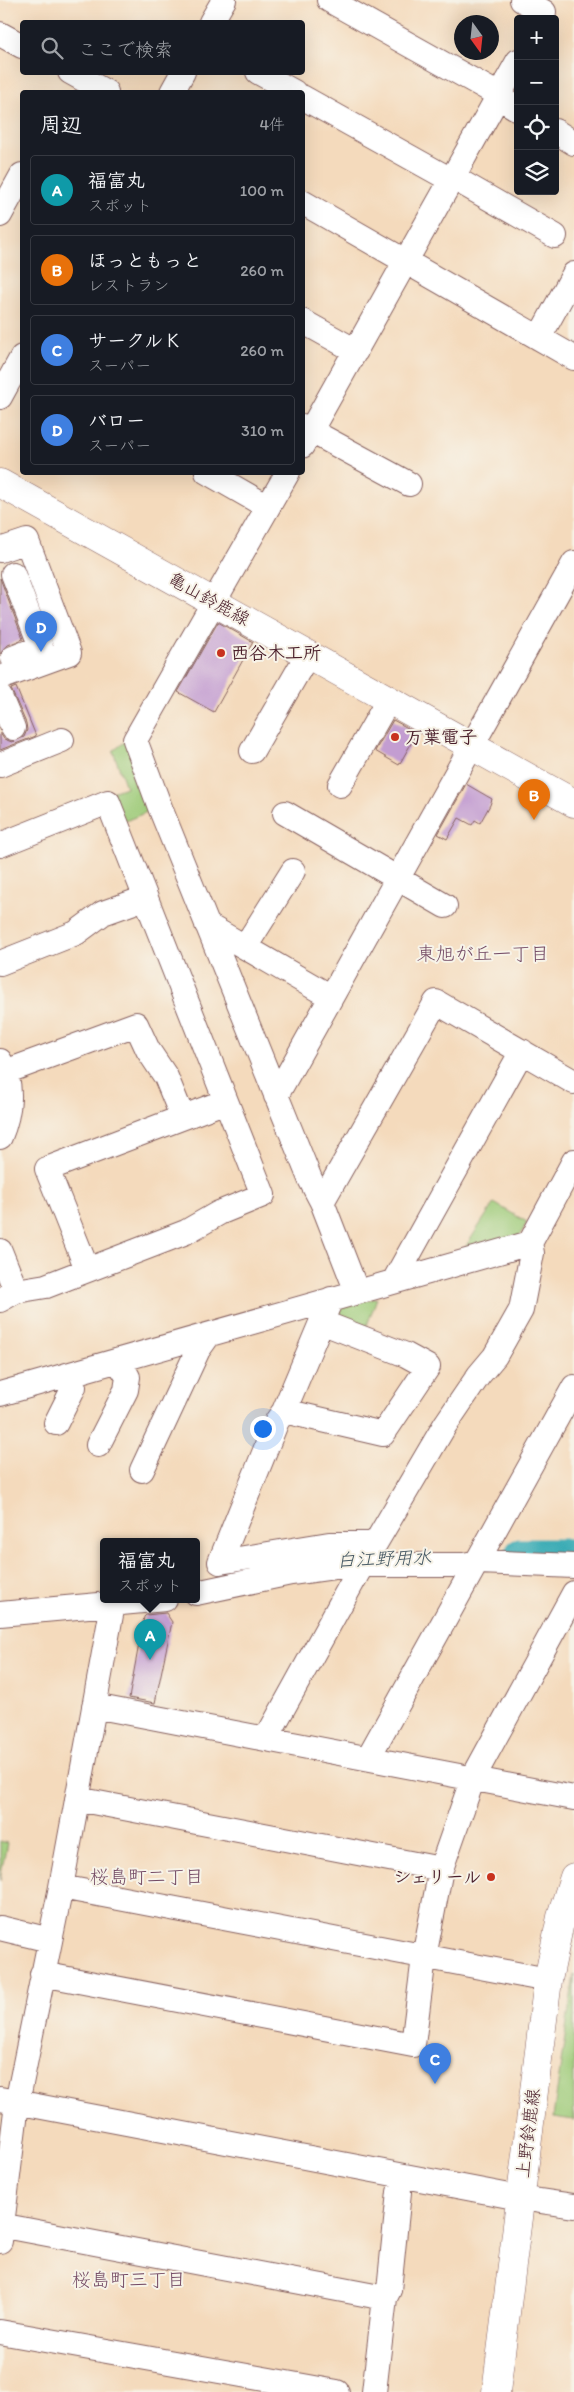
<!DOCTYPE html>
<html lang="ja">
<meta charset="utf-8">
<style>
:root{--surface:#171b24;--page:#242831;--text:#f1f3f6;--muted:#9ea1a6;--line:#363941;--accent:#db2777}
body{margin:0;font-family:Itim,"Klee One",sans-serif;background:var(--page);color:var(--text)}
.controls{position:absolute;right:15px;top:15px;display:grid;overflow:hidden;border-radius:5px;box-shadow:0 5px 20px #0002}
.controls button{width:45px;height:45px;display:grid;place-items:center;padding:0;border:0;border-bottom:1px solid var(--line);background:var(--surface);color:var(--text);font:25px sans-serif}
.compass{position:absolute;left:454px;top:15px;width:45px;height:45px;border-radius:50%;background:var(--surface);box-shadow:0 5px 20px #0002;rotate:165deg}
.you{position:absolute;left:262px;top:1428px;width:18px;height:18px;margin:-12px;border:4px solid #fff;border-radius:50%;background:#1a73e8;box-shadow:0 0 0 8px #1a73e833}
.badge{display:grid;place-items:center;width:32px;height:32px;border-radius:50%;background:var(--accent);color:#fff;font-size:16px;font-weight:700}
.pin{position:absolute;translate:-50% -41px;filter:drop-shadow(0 1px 2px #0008)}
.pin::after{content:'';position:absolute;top:26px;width:18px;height:15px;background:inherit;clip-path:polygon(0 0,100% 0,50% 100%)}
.popup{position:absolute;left:100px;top:1538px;width:100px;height:65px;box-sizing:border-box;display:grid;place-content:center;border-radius:5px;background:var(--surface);filter:drop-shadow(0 1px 4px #0005);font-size:16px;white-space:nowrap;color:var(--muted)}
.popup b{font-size:19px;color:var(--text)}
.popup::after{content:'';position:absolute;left:50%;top:100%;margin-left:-10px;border:10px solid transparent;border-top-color:var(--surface)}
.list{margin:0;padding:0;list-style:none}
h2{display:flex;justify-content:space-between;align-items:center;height:65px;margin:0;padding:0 20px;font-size:21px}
h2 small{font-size:16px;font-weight:400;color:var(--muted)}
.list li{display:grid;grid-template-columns:32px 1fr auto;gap:15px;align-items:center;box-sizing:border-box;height:70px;margin:0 10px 10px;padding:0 10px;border:1px solid var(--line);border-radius:5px}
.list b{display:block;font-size:19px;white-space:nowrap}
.list p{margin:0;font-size:16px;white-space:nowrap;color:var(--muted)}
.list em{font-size:16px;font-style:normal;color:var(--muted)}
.icon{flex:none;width:28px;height:28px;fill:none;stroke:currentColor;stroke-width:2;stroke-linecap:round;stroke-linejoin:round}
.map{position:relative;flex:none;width:574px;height:2392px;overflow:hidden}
.search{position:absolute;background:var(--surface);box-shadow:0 5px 20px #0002;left:20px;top:20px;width:285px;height:55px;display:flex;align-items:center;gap:12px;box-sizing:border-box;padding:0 18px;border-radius:5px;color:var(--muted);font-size:19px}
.panel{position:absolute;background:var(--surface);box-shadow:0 5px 20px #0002;left:20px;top:90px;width:285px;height:385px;border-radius:5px}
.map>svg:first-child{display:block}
.green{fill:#9ecb79;stroke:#747552}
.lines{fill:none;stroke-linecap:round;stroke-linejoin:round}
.river{stroke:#3bacb5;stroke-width:31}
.building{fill:#c39dd1}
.minor-casing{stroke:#86605e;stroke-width:26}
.major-casing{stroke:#86605e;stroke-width:29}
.minor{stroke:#fff;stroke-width:24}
.major{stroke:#fff;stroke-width:28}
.poi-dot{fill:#c8321e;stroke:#f7f3e8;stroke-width:2}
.labels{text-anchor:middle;stroke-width:4;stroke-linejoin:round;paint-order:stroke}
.street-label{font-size:18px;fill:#4a1f2b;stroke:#f7f3e8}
.poi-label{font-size:18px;font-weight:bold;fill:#4a1f2b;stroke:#f7f3e8;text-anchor:start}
.neighbourhood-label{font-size:19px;fill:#744b65;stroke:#f7f3e8}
.water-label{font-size:19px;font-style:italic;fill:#445762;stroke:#f7f3e8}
</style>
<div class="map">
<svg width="574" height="2392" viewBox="0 0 574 2392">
<rect width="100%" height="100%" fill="#f7f3e8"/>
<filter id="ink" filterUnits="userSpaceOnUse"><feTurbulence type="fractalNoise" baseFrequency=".02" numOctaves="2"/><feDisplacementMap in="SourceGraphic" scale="10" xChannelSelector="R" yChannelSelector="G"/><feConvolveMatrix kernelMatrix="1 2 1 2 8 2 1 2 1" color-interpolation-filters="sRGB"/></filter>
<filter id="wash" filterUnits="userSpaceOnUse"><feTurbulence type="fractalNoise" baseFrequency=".0096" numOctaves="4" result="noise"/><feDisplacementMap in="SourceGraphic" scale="20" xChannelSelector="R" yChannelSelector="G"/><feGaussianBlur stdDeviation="1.12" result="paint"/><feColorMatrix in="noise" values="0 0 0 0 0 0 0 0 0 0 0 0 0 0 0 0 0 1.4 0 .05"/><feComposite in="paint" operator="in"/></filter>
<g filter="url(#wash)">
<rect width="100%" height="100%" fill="#f4dabc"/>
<path class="green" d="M 126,741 L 154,809 L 123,822 L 112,792 L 126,787 L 113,751 Z
M 494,1203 L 527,1222 L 520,1236 L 464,1249 Z
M 377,1298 L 365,1331 L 338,1321 L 342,1305 Z
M 0,1841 L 7,1843 L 0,1880 Z
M 574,1975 L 574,2120 L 553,2117 Z"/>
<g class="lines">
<path class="river" d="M 520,1554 L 574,1554"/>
</g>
<g id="blocks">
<path class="building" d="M 0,578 L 23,639 L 8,645 L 0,654 Z
M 218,622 L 253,642 L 214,712 L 178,692 Z
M 16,687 L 36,736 L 0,750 L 0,733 L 4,739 L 12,742 L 24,737 L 27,730 L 26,723 L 11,689 Z
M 393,720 L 417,733 L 399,765 L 375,751 Z
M 466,784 L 492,799 L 490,805 L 480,823 L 475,820 L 472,825 L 459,818 L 447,839 L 438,834 Z
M 166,1613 L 172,1622 L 155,1703 L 129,1698 L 144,1617 L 146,1615 Z"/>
</g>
</g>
<g filter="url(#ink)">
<use href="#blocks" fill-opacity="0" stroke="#86605e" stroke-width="1"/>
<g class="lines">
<defs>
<path id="minor" d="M 329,0 L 499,95
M 522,0 L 544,12
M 211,22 L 224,0
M 0,34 L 22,46
M 70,72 L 106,92
M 258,72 L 294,92
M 172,92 L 183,72
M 302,97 L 451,180
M 498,97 L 518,109
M 555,131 L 574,143
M 452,177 L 555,236
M 302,202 L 574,358
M 0,215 L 22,175
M 302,321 L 356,351
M 539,338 L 574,274
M 0,397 L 22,357
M 302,426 L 409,484
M 302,446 L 518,61
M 207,472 L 268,507
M 288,472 L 135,740 L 161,810 L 310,1179 L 322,1202 L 357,1292
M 0,550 L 27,541 L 69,653 L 0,678
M 13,574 L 41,647 L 13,658
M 0,697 L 13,728
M 252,751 L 308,654
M 0,765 L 62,740
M 340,785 L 389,699
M 285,813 L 445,906
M 0,845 L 108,802 L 263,1195 L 219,1213 L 186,1232 L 46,1286 L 16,1291 L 0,1300
M 207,925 L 331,997
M 245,947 L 293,871
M 0,963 L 76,933 L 103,913 L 145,898
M 0,1061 C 14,1084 10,1113 0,1137
M 5,1072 L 136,1024 L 148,1050 L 166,1077 L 182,1116
M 276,1096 L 574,563
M 322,1202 L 436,1002 L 574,1082
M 0,1251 L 16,1291
M 87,1269 L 47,1169 L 226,1101
M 394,1281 L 522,1051
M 321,1322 L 406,1355 L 428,1367 L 383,1434 L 284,1411 L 331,1299
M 0,1394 L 530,1243
M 284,1411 L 277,1421 L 220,1562 L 329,1544 L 375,1544 L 445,1425 L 479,1375 L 495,1356 L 521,1310 L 532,1253 L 530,1243 L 574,1161
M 56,1423 L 74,1387 L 70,1374
M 98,1445 L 126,1390 L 128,1377 L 118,1361
M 142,1470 L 198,1350 L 208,1336
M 196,1593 L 291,1573 L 334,1567 L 362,1565 L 464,1565 L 478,1562 L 574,1566
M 0,1614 L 165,1599
M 94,1706 L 574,1798
M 266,1739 L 362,1565
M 368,1758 L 574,1387
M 77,1799 L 441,1869
M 61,1887 L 548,1980
M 0,1928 L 50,1940
M 42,1974 L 413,2045 L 424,1957 L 441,1869 L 473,1778 L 574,1593
M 0,2099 L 520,2198 L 574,2206
M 0,2225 L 385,2298
M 0,2241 L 17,2103 L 61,1887 L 113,1604
M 0,2332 L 337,2392
M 374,2392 L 385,2298 L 389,2290 L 399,2192"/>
<path id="major" d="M 0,483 L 574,803
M 496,2392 L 548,1980 L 561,1917 L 574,1877"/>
</defs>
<use href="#minor" class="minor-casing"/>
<use href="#major" class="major-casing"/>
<use href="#minor" class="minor"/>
<use href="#major" class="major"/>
</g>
</g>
<g class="poi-dot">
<circle cx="221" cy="653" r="5"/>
<circle cx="395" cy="737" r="5"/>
<circle cx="491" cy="1877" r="5"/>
</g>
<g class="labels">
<g class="street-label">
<text transform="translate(209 599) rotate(29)" y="6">亀山鈴鹿線</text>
<text transform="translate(528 2133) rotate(-83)" y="6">上野鈴鹿線</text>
</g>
<g class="poi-label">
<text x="231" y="659">西谷木工所</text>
<text x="405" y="743">万葉電子</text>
<text x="481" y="1883" text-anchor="end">シェリール</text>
</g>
<g class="neighbourhood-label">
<text x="483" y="960">東旭が丘一丁目</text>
<text x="147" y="1883">桜島町二丁目</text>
<text x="129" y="2286">桜島町三丁目</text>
</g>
<g class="water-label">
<text transform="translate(384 1558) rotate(-2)" y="7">白江野用水</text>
</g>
</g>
</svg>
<div class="controls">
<button>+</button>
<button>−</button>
<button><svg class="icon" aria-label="locate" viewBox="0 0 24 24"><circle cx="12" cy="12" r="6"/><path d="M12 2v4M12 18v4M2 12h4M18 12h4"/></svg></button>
<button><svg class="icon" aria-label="layers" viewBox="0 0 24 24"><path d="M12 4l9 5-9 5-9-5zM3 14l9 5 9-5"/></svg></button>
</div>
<svg class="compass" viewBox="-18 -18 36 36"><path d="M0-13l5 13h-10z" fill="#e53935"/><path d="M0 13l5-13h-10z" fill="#9ea1a6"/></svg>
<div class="you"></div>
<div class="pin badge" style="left:150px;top:1660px;background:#0f9aa8">A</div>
<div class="popup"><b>福富丸</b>スポット</div>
<div class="pin badge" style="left:534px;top:820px;background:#e8710a">B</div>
<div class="pin badge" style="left:435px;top:2084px;background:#3f7fe0">C</div>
<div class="pin badge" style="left:41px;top:652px;background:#3f7fe0">D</div>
<div class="search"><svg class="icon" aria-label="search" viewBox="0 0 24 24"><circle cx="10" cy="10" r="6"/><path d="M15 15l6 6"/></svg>ここで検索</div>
<section class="panel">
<h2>周辺<small>4件</small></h2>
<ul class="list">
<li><span class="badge" style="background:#0f9aa8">A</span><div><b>福富丸</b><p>スポット</p></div><em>100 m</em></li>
<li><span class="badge" style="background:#e8710a">B</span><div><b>ほっともっと</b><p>レストラン</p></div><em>260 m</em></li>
<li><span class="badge" style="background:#3f7fe0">C</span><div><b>サークルＫ</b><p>スーパー</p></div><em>260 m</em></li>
<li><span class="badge" style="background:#3f7fe0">D</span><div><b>バロー</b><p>スーパー</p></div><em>310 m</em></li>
</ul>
</section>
</div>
